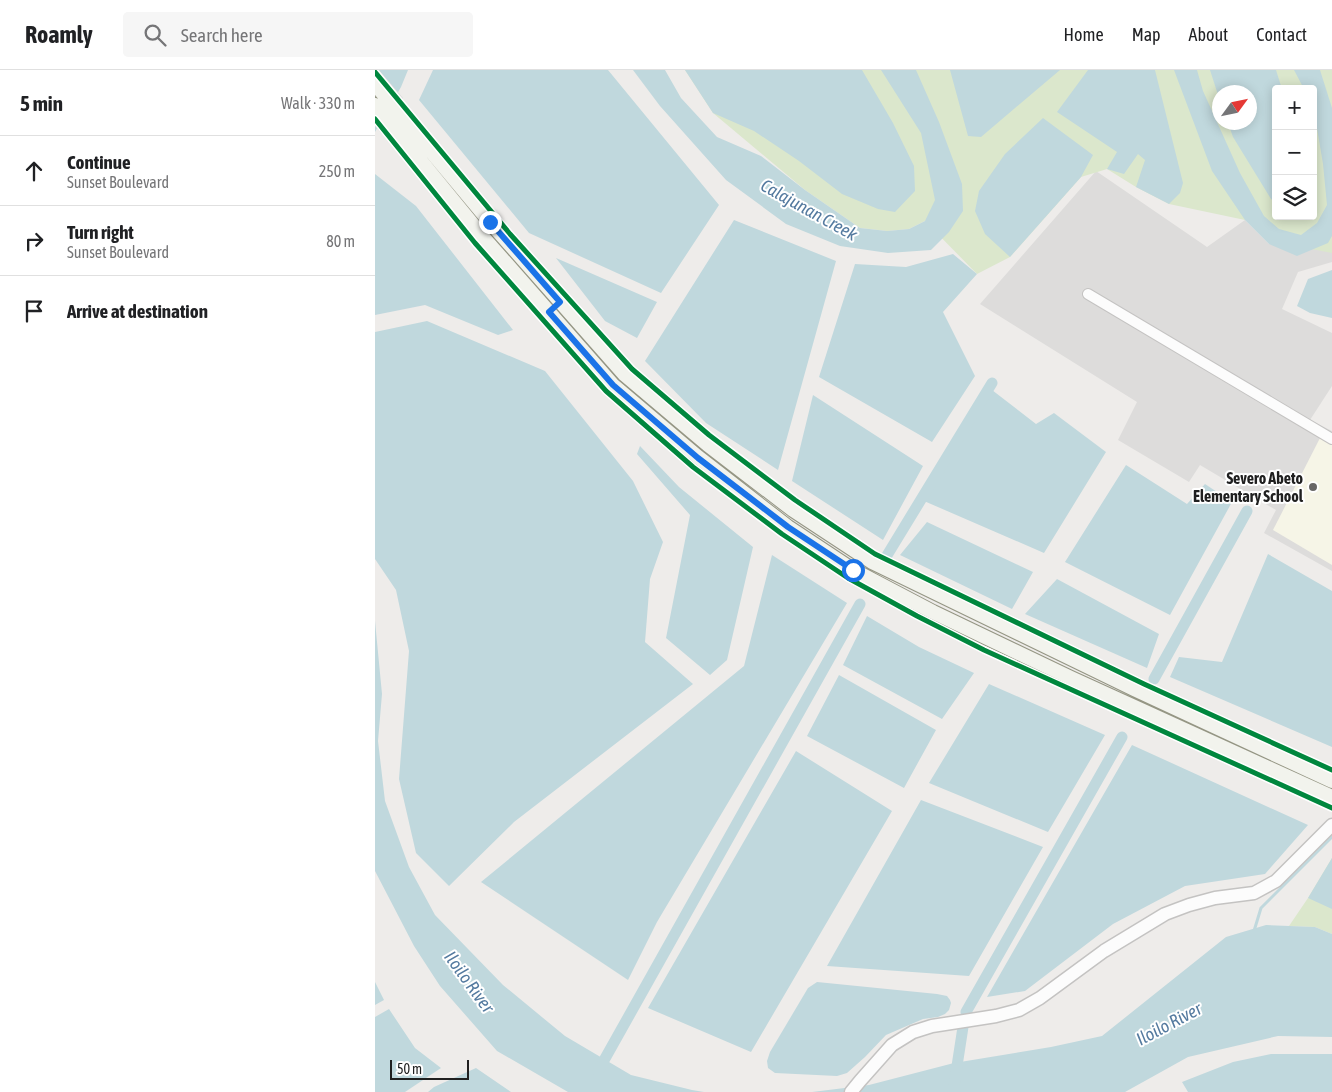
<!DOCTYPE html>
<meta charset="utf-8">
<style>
:root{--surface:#fff;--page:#f6f6f6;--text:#202124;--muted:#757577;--line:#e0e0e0}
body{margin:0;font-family:"Asap Condensed",sans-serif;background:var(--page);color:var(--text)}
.controls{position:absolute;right:15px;top:15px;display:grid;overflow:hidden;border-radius:5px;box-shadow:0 2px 12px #0003}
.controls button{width:45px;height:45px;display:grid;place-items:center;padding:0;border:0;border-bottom:1px solid var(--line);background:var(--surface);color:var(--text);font:25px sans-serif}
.compass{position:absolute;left:837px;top:15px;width:45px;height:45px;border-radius:50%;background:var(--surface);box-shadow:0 2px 12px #0003;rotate:57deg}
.scale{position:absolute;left:15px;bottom:12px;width:79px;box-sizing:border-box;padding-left:5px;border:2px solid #202020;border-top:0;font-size:14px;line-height:18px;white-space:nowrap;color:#202020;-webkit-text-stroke:4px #fff;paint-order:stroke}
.stop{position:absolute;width:15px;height:15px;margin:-11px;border:4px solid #1a73e8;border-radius:50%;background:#fff}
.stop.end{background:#1a73e8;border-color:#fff;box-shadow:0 1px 5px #0008}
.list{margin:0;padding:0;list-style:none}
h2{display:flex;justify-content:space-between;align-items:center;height:65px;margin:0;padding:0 20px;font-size:21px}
h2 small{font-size:16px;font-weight:400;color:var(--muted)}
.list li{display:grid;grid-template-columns:32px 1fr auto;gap:15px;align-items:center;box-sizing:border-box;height:70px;padding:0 20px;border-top:1px solid var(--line)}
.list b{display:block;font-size:19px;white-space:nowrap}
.list p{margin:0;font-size:16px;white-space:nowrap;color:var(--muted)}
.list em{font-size:16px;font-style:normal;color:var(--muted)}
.icon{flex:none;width:28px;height:28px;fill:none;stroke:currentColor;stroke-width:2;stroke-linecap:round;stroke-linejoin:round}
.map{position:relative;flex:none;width:957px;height:1022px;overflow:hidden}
header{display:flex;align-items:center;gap:30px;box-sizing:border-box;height:70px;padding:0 25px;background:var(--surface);border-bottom:1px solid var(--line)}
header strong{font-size:24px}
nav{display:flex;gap:28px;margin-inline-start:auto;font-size:18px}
.search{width:350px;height:45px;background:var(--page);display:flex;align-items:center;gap:12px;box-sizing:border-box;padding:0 18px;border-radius:5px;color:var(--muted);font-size:19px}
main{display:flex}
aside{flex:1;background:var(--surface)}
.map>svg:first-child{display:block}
.residential{fill:#dddcdb}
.education{fill:#f6f5e7}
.grass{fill:#dbe7cc;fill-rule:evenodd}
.water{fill:#c0d8dd}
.pier{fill:#dddcdc}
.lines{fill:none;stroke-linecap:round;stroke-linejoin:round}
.stream{stroke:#c0d8dd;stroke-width:3}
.canal{stroke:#c0d8dd;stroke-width:11}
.minor-casing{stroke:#c4c3c2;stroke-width:12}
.tertiary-casing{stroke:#c4c3c2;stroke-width:15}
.secondary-casing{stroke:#959684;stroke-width:16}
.minor{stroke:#fcfcfc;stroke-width:10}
.tertiary{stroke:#fcfcfc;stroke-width:12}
.secondary{stroke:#f2f3ed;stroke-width:14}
.cycleway-casing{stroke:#fff;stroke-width:8}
.cycleway{stroke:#00873e;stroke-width:5}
.route{stroke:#1a73e8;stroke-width:6}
.poi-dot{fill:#686767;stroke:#fff;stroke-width:2}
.labels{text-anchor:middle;stroke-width:4;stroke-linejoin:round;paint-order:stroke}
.poi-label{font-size:16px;font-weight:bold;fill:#202020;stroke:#fff;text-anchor:end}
.water-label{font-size:18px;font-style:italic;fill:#547a9f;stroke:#fff}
</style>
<header>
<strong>Roamly</strong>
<div class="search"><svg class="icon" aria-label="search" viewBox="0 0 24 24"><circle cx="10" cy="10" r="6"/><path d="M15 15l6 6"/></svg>Search here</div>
<nav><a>Home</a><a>Map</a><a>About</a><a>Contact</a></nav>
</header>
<main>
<aside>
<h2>5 min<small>Walk · 330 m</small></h2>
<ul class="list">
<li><svg class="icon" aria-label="ahead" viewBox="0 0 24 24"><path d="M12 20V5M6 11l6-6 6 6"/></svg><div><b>Continue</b><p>Sunset Boulevard</p></div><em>250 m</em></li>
<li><svg class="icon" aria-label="right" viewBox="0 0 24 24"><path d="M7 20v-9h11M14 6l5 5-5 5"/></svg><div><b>Turn right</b><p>Sunset Boulevard</p></div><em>80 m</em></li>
<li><svg class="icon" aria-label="arrive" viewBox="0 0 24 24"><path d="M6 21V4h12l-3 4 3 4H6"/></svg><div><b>Arrive at destination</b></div></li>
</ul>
</aside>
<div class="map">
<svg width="957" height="1022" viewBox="0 0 957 1022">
<rect width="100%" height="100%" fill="#eeecea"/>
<path class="residential" d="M 721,101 L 832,177 L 870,150 L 894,174 L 953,173 L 957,183 L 957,192 L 923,202 L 907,239 L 957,263 L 957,316 L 935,350 L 957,361 L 957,501 L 889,463 L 901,440 L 825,395 L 814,412 L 743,370 L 762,332 L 605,234 Z"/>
<path class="education" d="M 945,368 L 957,375 L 957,495 L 898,460 Z"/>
<path class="grass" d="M 310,0 L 957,0 L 957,183 L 921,176 L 870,150 L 794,134 L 761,117 L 732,99 L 706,107 L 635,187 L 602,204 L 550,151 L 534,159 L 512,161 L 485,158 L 430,120 L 338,43 ZM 901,19 L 938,19 L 938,146 L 901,146 ZM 844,22 L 874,22 L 874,52 L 844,52 Z
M 957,788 L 957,864 L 940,857 L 914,856 L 933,828 Z"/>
<path class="water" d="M 0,0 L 33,0 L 26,17 L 0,62 Z
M 58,0 L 233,0 L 344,135 L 286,223 L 154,163 L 44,30 Z
M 258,0 L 290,0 L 306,28 L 342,67 L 386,86 L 430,120 L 485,158 L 512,161 L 534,159 L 550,151 L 560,130 L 546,63 L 506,0 L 541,0 L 564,52 L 587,114 L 588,141 L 574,162 L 556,180 L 513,183 L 465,176 L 411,154 L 351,110 L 285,36 Z
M 310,0 L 487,0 L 518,53 L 539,96 L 540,121 L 520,142 L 503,139 L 467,124 L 424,91 L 379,61 L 338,43 Z
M 575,0 L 685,0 L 606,67 L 593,66 Z
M 713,0 L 780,0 L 808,113 L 805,123 L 794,134 L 761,117 L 770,90 L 763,84 L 749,104 L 732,99 L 742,82 L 682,42 Z
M 799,0 L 822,0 L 828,21 L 865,103 L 889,146 L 904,159 L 926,165 L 942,153 L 952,135 L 948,94 L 942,58 L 938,47 L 938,19 L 929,19 L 919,0 L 945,0 L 957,38 L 957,166 L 953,173 L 922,186 L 894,174 L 870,150 L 837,101 Z
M 835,0 L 901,0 L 907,19 L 901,19 L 901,132 L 896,129 L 858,67 L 853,53 L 874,52 L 874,22 L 844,22 L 844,28 Z
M 668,48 L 718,85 L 706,107 L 635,187 L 610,164 L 600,141 L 604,121 L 630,84 Z
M 0,104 L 41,136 L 138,260 L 123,265 L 50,235 L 0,245 Z
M 359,150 L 461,191 L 403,400 L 331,353 L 270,291 Z
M 578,184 L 602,204 L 568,242 L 600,306 L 557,372 L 444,307 L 480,194 L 531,197 Z
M 181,188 L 282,232 L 262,268 L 230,251 Z
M 957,200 L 957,248 L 935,243 L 922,236 L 933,209 Z
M 52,251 L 170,301 L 258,411 L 288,472 L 275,509 L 270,572 L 318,614 L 139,752 L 74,816 L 41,783 L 24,709 L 34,581 L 21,520 L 0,489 L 0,262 Z
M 617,320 L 661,354 L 679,343 L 731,382 L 669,483 L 549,431 Z
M 438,325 L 548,396 L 508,470 L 417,411 Z
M 265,376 L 304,417 L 378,477 L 352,590 L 335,605 L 291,568 L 315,445 L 262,384 Z
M 751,395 L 812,434 L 830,414 L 857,432 L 795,545 L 690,492 Z
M 552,452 L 658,502 L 637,539 L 525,485 Z
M 893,484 L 957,521 L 957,677 L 795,607 L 804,587 L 847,592 Z
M 397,485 L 472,533 L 282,852 L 253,910 L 106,812 L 369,596 Z
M 682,509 L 784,564 L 772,598 L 650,544 Z
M 492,546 L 544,577 L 599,603 L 567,649 L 468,595 Z
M 0,551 L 7,624 L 3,671 L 10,731 L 34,797 L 60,845 L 128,915 L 190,966 L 256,1005 L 317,1020 L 329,1022 L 193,1022 L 122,981 L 65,916 L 39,876 L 0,801 Z
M 464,605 L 561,660 L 529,718 L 432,666 Z
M 614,614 L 730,665 L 673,762 L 554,713 Z
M 757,675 L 933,755 L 890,804 L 810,816 L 738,854 L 650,921 L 612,927 Z
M 421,681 L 517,741 L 376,982 L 273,938 Z
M 546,730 L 668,777 L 594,906 L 452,896 Z
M 957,788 L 957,839 L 933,828 Z
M 891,855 L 940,857 L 957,864 L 957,967 L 903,966 L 813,987 L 750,1022 L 437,1022 L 494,1015 L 579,993 L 676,977 L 727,966 L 851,867 Z
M 0,912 L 9,930 L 0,935 Z
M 442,912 L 562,924 L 572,926 L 575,930 L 576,933 L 574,940 L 570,944 L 563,947 L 548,949 L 511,965 L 490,987 L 472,1003 L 462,1006 L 400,1003 L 393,998 L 392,991 L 395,982 L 433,918 Z
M 14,939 L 40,978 L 66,998 L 30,1022 L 0,1022 L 0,947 Z
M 896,984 L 957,984 L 957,1022 L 813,1022 L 807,1012 L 858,992 Z
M 101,998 L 136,1022 L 53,1022 L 59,1017 Z"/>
<path class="pier" d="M 0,0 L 4,0 L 28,28 L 7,64 L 0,56 Z"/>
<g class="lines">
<path class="stream" d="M 879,861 L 886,838 L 957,767"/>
<path class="canal" d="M 511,487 L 617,313
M 779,609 L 872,441
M 591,942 L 747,667
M 223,1001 L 485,534
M 578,1022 L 588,957"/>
<defs>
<path id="minor" d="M 713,224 L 957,369"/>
<path id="tertiary" d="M 476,1022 L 485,1011 L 517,975 L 538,962 L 557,956 L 621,946 L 644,940 L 665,928 L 729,881 L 790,844 L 814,835 L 840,828 L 879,823 L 901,811 L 957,755"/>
<path id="secondary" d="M 0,14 L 115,152 L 250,305 L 333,375 L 418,440 L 497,492 L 759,619 L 957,711
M 0,35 L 108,167 L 238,315 L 323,387 L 413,457 L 478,500 L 558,542 L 696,608 L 957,727"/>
</defs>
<use href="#minor" class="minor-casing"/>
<use href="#tertiary" class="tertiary-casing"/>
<use href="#secondary" class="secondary-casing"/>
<use href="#minor" class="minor"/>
<use href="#tertiary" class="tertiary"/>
<use href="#secondary" class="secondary"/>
<defs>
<path id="cycleway" d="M 0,2 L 135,164 L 257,299 L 334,365 L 420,430 L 500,484 L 769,614 L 957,700
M 0,49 L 100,173 L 231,321 L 318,397 L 407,464 L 473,508 L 542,546 L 609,580 L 957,738"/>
</defs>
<use href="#cycleway" class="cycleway-casing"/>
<use href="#cycleway" class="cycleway"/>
</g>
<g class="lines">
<path class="route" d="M 115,152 L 185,232 L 174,242 L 238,315 L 323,388 L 413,457 L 478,500"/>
</g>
<circle class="poi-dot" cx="938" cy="417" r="5"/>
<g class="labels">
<g class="poi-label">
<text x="928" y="414">Severo Abeto<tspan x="928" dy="18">Elementary School</tspan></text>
</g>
<g class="water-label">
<text transform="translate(434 140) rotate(29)" y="6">Calajunan Creek</text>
<text transform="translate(94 912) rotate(54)" y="6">Iloilo River</text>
<text transform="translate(794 954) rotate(-28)" y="6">Iloilo River</text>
</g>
</g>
</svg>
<div class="controls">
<button>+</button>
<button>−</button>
<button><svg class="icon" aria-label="layers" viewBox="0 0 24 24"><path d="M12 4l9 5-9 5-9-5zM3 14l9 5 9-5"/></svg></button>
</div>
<svg class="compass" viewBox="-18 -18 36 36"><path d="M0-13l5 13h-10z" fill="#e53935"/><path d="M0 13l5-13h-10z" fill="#757577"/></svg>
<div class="scale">50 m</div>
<div class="stop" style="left:478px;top:500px"></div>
<div class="stop end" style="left:115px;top:152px"></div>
</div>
</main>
